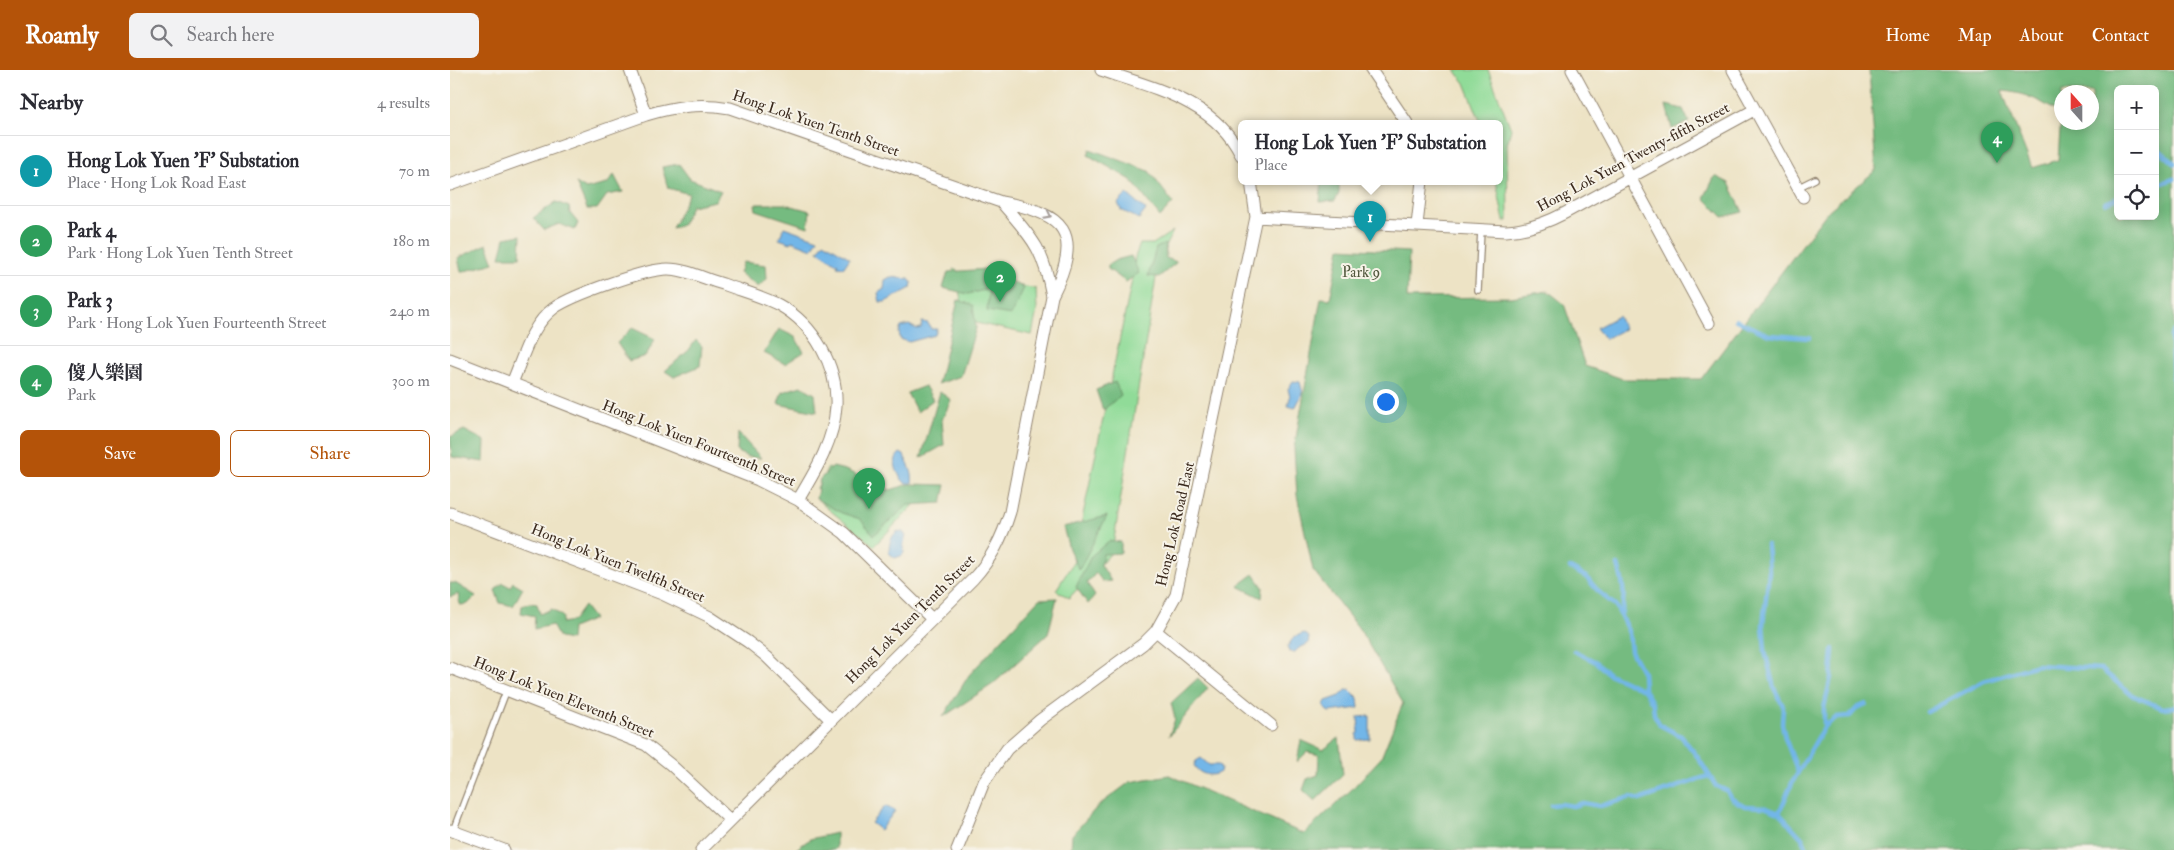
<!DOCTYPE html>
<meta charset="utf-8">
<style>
:root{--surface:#fff;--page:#f2f2f3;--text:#2b2b33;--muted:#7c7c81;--line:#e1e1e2;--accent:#b45309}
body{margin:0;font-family:"IM FELL Double Pica","Noto Serif TC",serif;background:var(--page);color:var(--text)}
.controls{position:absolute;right:15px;top:15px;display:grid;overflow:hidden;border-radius:8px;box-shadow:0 2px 12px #0003}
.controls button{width:45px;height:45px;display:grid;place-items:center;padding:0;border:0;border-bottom:1px solid var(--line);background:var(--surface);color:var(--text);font:25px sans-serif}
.compass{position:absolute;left:1604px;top:15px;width:45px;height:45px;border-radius:50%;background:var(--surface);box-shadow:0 2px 12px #0003;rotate:339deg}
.you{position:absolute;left:935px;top:331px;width:18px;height:18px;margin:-12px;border:4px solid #fff;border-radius:50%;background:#1a73e8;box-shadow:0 0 0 8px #1a73e833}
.badge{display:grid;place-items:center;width:32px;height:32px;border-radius:50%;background:var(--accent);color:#fff;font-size:16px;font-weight:700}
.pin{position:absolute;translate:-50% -41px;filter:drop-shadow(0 1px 2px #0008)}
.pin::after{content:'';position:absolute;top:26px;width:18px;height:15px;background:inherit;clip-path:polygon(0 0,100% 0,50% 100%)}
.popup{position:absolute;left:788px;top:50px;width:265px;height:65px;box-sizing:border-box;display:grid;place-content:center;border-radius:8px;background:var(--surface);filter:drop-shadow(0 1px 4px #0005);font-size:16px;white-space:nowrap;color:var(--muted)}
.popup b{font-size:19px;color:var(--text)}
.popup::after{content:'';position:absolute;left:50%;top:100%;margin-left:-10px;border:10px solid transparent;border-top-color:var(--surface)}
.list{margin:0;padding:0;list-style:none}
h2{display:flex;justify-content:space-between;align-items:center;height:65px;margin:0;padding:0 20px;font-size:21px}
h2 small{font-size:16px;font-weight:400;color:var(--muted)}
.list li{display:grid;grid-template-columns:32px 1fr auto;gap:15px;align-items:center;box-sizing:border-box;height:70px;padding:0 20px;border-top:1px solid var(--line)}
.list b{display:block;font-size:19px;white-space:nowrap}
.list p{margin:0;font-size:16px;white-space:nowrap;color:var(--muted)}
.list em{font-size:16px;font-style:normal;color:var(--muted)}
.actions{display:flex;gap:10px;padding:15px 20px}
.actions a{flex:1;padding:11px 0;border:1px solid var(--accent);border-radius:8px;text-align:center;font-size:18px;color:var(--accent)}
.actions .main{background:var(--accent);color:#fff}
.icon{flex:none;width:28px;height:28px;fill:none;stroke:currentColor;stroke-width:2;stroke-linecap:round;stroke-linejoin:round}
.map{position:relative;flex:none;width:1724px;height:780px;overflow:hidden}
header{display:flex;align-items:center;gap:30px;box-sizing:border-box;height:70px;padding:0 25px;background:var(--accent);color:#fff}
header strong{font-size:24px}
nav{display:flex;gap:28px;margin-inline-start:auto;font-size:18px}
.search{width:350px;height:45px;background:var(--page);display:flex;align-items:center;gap:12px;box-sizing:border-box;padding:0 18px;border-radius:8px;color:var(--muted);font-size:19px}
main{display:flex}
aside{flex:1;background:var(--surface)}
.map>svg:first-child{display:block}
.green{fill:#90db98;stroke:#66825b}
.forest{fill:#74bb80;stroke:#58724f;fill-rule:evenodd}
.water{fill:#72b6e8;stroke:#567083}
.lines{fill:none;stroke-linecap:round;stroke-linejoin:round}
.stream{stroke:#72b6e8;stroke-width:4.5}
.service-casing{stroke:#948672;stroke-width:8}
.minor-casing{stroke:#948672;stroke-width:13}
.service{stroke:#fff;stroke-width:5.5}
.minor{stroke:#fff;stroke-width:11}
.oneway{stroke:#a79f9a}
.labels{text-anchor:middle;stroke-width:4;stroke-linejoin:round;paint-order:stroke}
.street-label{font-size:15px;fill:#3b2a1e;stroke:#f7f3e8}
.park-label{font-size:15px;fill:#50563c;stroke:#f7f3e8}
</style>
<header>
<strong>Roamly</strong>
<div class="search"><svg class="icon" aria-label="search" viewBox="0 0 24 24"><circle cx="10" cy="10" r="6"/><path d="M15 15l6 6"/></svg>Search here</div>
<nav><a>Home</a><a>Map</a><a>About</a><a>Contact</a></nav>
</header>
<main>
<aside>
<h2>Nearby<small>4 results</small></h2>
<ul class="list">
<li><span class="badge" style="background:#0f9aa8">1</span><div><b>Hong Lok Yuen 'F' Substation</b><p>Place · Hong Lok Road East</p></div><em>70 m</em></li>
<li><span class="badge" style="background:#2e9e5b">2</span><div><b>Park 4</b><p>Park · Hong Lok Yuen Tenth Street</p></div><em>180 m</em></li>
<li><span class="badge" style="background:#2e9e5b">3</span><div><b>Park 3</b><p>Park · Hong Lok Yuen Fourteenth Street</p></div><em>240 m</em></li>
<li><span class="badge" style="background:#2e9e5b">4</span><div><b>傻人樂園</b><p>Park</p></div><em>300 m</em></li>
</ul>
<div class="actions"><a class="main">Save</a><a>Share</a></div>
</aside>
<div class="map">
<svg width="1724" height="780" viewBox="0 0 1724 780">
<rect width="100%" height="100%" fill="#f7f3e8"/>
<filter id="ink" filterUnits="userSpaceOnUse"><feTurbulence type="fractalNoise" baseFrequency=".02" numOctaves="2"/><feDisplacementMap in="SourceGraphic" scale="10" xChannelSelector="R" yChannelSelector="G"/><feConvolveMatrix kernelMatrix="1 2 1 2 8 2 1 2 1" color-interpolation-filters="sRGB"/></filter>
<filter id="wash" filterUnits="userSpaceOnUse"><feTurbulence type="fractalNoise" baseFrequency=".0096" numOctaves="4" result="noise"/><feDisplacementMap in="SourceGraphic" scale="20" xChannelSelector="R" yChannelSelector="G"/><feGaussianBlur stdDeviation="1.12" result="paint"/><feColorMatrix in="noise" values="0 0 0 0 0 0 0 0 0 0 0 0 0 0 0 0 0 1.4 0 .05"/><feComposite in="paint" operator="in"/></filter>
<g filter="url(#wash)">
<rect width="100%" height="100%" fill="#ede3c5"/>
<path class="green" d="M 1005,0 L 1038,0 L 1061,59 L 1057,74 L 1058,151 L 1054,151 L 1046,111 L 1049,111 L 1049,53 L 1031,53 L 1015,13 Z
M 723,161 L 709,189 L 662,482 L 619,528 L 606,520 L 623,493 L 683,205 L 685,187 L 690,174 L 703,174 Z
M 503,199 L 519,205 L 586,219 L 587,240 L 582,265 L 517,251 Z
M 378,398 L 465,434 L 424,476 L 371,433 L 367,418 Z"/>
<path class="forest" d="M 1419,0 L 1724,0 L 1724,780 L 621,780 L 622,765 L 649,735 L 680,712 L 719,705 L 854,764 L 901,720 L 931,688 L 953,633 L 910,560 L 863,500 L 847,425 L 844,379 L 871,228 L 880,229 L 890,178 L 959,182 L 957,228 L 1061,227 L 1098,221 L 1114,234 L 1135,296 L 1173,309 L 1251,309 L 1378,141 L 1426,100 ZM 1668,19 L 1705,19 L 1705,146 L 1668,146 ZM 1552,21 C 1574,22 1594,32 1611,45 L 1612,22 L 1642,22 L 1642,52 L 1612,52 L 1611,45 L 1608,90 L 1582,98 Z
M 1216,35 L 1233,39 L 1239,52 L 1222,59 Z
M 640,79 L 699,101 L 723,133 L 710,147 L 681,110 L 638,85 Z
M 229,94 L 240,109 L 271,121 L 265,131 L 241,136 L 232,155 L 222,158 L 239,124 L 218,118 L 212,97 Z
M 164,105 L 173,122 L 157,125 L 147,139 L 137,139 L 126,113 L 136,119 L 157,114 Z
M 1265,106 L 1279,113 L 1293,142 L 1273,147 L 1254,128 Z
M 872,111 L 889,111 L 889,123 L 885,131 L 870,132 Z
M 106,132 L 119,137 L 120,143 L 128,153 L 125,160 L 109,154 L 94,160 L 83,148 Z
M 305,134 L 335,134 L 360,141 L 358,157 L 306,140 Z
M 71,165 L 70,187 L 50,187 L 55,168 Z
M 37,174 L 44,193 L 11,202 L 8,188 Z
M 715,174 L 716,188 L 727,192 L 709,207 L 698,206 L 706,178 Z
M 681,186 L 689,203 L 676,212 L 658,199 L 658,195 L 666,190 Z
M 293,192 L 316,195 L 317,209 L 308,217 L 289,203 Z
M 536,199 L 574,218 L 561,245 L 537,241 L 539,219 L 518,224 L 493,218 L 498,202 Z
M 508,230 L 523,235 L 526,258 L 511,306 L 488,314 Z
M 182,258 L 205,269 L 196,286 L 179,291 L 167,273 Z
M 329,259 L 345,267 L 354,282 L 335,294 L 314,283 Z
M 246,270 L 252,276 L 250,296 L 224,307 L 215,301 L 239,280 Z
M 665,312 L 671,325 L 653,340 L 646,320 Z
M 351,316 L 365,324 L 367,342 L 328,334 L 332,322 Z
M 475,316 L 483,330 L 467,342 L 457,323 Z
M 490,322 L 501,330 L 492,350 L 494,375 L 471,388 Z
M 14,360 L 35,371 L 34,392 L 2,387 L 0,367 Z
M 288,363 L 311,388 L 298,387 L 287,382 Z
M 383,397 L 395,400 L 440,420 L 460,414 L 496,415 L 492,433 L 458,435 L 424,465 L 410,449 L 392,443 L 366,429 L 370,409 Z
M 657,446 L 629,500 L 619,479 L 613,457 Z
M 659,471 L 671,472 L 671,483 L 653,484 L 651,495 L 661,511 L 653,512 L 646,503 L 637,513 L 645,526 L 638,534 L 626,517 L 641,486 Z
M 804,504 L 813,517 L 812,528 L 788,516 Z
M 63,512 L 73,518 L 63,536 L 50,533 L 45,520 L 53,513 L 60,517 Z
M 0,513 L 5,513 L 26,526 L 18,534 L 10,535 L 8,524 L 0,527 Z
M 607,528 L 598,564 L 543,614 L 493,647 L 519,605 L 589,529 Z
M 79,533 L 87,534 L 90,544 L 102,539 L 113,547 L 112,553 L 123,551 L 134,536 L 144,549 L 122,558 L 121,570 L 109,568 L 102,555 L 84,559 L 85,546 L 71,543 L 72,536 Z
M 748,608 L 758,618 L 719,666 L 725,649 L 721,633 Z
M 889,668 L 893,704 L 865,731 L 853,720 L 857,709 L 868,705 L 869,685 L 857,682 L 847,692 L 851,670 L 873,680 Z
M 386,763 L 386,778 L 384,780 L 345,780 L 360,769 Z"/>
<path class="water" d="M 677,124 L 696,140 L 689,149 L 671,140 L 668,133 Z
M 334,157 L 368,169 L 362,179 L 342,171 L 341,173 L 329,169 Z
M 374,172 L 400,188 L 394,197 L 387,196 L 388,194 L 368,181 Z
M 440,207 L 459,209 L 462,213 L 461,218 L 435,232 L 430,232 L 428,223 L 434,219 L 435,210 Z
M 1168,246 L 1174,259 L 1155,269 L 1146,258 Z
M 472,252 L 478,253 L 481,259 L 487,259 L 485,265 L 459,272 L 450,269 L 449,262 L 451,257 L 459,255 L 467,259 L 471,258 Z
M 843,311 L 850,312 L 853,323 L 845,338 L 838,336 L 840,327 L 838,319 Z
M 450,383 L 454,385 C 458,395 464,402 462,413 L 455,413 C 448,406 440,391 450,383 Z
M 448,461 L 453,462 L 456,466 L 453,475 L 454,483 L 451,486 L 445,488 L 439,483 C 439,474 440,467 448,461 Z
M 854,563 L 859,567 L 858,574 L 849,578 L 845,582 L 839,582 L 837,577 L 844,567 Z
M 896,620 L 900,620 L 908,628 L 909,638 L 879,642 L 876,640 L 874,635 L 876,631 L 890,626 Z
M 920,646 L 920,669 L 907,670 L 907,664 L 909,663 L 908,647 Z
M 751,688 L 759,695 L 769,695 L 771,699 L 770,702 C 761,708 748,704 744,695 L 746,691 Z
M 435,736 L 445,741 L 430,760 L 421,753 Z"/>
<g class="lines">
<path class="stream" d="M 1705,76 L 1724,93
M 1705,115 L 1724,109
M 1655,133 L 1668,128
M 1286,250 L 1319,265 L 1359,268
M 1724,261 L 1721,266 L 1724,327
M 1317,475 L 1319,502 L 1313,554 L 1315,581 L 1324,618 L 1333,636 L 1332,654 L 1335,668 L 1348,702
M 1168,495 C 1173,512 1176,527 1171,545
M 1120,498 L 1136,507 L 1150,523 L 1166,536 L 1179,563 L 1181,581 L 1193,603 L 1194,620 L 1203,634 L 1204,644 L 1210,655 L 1231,666 L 1247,686 L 1266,716 L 1277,721 L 1282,729 L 1295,736 L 1314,737 L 1329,743 L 1352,768 L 1358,780
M 1124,581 L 1146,592 L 1159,604 L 1194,620
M 1477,642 L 1534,611 L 1587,595 L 1651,599 L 1682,625 L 1712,638 L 1724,637
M 1374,657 L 1387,647 L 1400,646 L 1407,638 L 1416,634
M 1101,735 L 1111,734 L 1123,736 L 1133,733 L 1150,736 L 1181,727 L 1189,730 L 1258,706
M 1329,743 L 1342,713 L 1374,657 L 1374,638 L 1381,607 L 1383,579"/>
</g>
</g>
<g filter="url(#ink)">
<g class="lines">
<defs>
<path id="service" d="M 1347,118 L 1365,109
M 1028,220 L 1031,160
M 3,761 L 57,619"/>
<path id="minor" d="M 180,0 L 196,45
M 651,0 C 703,18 765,31 791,85
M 921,0 L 957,53
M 1122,0 L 1259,253
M 1283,0 L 1353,127
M 0,115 L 196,45 C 225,36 250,33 280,38 L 551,132 C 615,143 634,163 602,226 L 560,442 C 552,468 542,488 523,509 L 251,780
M 551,132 C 582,168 593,177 602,226
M 806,147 L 1056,161 C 1078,160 1096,153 1115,143 L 1304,40
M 967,155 L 972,111
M 0,289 L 308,410 L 348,430 L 394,463 L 482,549
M 62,313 C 73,288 80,256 104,238 C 123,225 195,199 218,199 C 236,199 255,209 273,214 C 292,221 312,226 329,235 C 364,254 388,297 386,336 C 384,371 366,400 348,430
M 0,443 L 212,524 L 260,547 L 298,572 L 317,587 L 381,650
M 706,561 L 821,655
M 0,598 L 196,675 L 221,695 L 280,750
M 0,760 L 54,780
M 507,780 L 534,712 L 557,679 L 590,650 L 693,574 L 706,561 L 726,525 L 806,147 L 801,111"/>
</defs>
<use href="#service" class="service-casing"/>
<use href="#minor" class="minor-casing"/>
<use href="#service" class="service"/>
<use href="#minor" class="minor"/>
</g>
<defs><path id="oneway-chevron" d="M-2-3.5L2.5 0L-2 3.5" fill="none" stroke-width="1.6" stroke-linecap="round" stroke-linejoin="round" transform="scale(1.25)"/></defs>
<use class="oneway" href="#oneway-chevron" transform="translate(598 145) rotate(27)"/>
</g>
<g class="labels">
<g class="street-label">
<text transform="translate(366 53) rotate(19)" y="5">Hong Lok Yuen Tenth Street</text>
<text transform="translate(1183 87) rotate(-28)" y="5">Hong Lok Yuen Twenty-fifth Street</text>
<text transform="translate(249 373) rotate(22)" y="5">Hong Lok Yuen Fourteenth Street</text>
<text transform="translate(725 454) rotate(-77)" y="5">Hong Lok Road East</text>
<text transform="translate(168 493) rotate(22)" y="5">Hong Lok Yuen Twelfth Street</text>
<text transform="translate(460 549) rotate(-45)" y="5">Hong Lok Yuen Tenth Street</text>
<text transform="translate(114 627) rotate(22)" y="5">Hong Lok Yuen Eleventh Street</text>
</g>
<g class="park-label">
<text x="911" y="207">Park 9</text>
</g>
</g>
</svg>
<div class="controls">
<button>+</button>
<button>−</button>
<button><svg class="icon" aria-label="locate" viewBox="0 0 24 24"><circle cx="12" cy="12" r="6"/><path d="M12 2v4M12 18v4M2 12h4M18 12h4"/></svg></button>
</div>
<svg class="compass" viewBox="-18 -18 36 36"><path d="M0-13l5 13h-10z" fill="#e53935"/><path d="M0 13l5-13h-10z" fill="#7c7c81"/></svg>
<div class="you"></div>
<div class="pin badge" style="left:920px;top:172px;background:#0f9aa8">1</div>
<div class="popup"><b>Hong Lok Yuen 'F' Substation</b>Place</div>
<div class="pin badge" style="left:550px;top:232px;background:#2e9e5b">2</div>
<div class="pin badge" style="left:419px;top:439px;background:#2e9e5b">3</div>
<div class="pin badge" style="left:1547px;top:93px;background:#2e9e5b">4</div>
</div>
</main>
